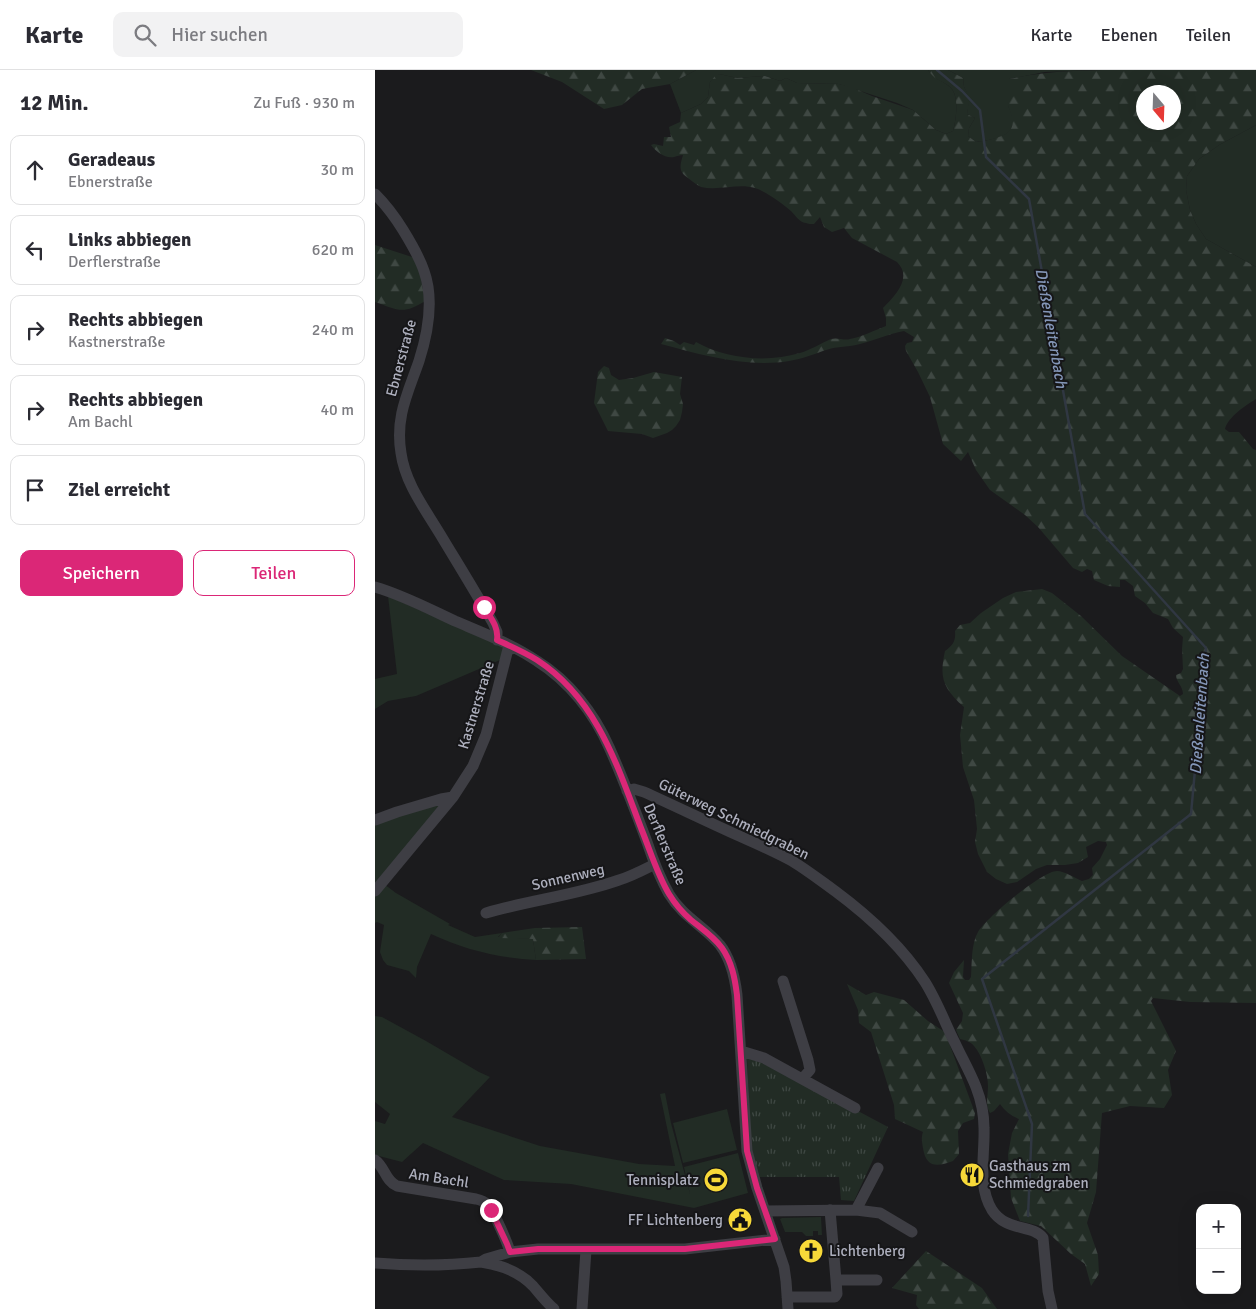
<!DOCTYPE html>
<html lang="de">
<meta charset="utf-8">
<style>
:root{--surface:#fff;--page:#f2f2f3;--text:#2b2b33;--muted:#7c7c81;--line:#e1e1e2;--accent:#db2777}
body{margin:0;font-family:Signika,sans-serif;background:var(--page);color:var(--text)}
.controls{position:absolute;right:15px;bottom:15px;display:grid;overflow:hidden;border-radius:10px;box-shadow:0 5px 20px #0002}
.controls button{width:45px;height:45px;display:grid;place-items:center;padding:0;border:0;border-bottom:1px solid var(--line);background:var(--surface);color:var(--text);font:25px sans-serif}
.compass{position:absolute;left:761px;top:15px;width:45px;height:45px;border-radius:50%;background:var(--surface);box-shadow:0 5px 20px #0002;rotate:161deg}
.stop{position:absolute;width:15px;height:15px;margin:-11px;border:4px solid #db2777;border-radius:50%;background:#fff}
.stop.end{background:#db2777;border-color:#fff;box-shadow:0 1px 5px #0008}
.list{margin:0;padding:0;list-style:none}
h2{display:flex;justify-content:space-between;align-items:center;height:65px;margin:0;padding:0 20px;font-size:21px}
h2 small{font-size:16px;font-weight:400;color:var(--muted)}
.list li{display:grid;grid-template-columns:32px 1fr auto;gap:15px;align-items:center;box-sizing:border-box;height:70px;margin:0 10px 10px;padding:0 10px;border:1px solid var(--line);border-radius:10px}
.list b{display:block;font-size:19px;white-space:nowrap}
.list p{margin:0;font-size:16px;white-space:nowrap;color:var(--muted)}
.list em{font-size:16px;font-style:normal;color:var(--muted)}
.actions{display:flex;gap:10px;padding:15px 20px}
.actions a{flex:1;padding:11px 0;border:1px solid var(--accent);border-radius:10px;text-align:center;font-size:18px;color:var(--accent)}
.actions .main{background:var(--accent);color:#fff}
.icon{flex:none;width:28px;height:28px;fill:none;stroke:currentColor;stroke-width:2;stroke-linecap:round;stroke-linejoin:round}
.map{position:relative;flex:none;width:881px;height:1239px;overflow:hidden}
header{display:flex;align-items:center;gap:30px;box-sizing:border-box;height:70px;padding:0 25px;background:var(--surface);border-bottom:1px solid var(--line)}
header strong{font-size:24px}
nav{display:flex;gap:28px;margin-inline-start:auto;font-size:18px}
.search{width:350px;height:45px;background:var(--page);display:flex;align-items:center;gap:12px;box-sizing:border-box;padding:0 18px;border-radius:10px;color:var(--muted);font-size:19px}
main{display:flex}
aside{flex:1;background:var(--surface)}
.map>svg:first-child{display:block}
.green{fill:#222c25}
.forest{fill:url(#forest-firs);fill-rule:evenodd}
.park{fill:url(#park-tufts)}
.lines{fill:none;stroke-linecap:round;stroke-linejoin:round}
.stream{stroke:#303742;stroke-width:2.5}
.minor{stroke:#3e3e44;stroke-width:11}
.route{stroke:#db2777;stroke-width:6}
.labels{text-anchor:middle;stroke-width:4;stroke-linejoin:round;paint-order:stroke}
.street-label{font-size:15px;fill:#adafbd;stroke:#161618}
.poi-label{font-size:15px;fill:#adafbd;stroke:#161618;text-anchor:start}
.water-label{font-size:16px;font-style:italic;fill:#8496b8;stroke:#161618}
</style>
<header>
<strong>Karte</strong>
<div class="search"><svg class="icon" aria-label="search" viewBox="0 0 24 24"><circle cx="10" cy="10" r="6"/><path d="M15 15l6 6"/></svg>Hier suchen</div>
<nav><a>Karte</a><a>Ebenen</a><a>Teilen</a></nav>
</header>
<main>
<aside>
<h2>12 Min.<small>Zu Fuß · 930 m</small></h2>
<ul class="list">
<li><svg class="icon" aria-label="ahead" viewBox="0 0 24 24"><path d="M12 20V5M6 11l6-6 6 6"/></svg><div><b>Geradeaus</b><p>Ebnerstraße</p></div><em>30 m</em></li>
<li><svg class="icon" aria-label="left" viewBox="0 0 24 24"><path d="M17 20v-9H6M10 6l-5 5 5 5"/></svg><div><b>Links abbiegen</b><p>Derflerstraße</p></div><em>620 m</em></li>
<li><svg class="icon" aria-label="right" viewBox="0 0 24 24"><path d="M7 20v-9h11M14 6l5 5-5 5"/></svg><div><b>Rechts abbiegen</b><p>Kastnerstraße</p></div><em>240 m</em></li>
<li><svg class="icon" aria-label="right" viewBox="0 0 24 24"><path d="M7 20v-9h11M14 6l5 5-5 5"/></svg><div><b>Rechts abbiegen</b><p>Am Bachl</p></div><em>40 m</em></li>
<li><svg class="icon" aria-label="arrive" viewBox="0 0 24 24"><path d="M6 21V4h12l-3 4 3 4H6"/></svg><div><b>Ziel erreicht</b></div></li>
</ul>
<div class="actions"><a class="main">Speichern</a><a>Teilen</a></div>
</aside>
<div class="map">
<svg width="881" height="1239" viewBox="0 0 881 1239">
<defs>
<pattern id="forest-firs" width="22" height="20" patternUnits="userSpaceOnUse" patternTransform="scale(1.25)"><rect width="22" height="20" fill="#222c25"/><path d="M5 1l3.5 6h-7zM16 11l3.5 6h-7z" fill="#3f4843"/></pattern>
<pattern id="park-tufts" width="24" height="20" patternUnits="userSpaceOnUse" patternTransform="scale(1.25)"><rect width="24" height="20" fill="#222c25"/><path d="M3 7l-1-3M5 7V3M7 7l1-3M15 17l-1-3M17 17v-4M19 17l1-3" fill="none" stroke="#3f4843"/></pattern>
</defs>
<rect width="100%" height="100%" fill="#1b1b1d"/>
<path class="green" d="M 321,0 L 553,0 C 561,11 566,9 575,17 C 585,25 581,51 578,61 L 571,64 L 561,60 L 538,40 L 522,33 L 464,14 L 422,13 L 411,8 L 405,11 L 390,6 L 362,8 L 344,4 L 335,12 L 333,27 L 326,34 L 306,43 L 295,14 Z
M 573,0 L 720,0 L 670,2 L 634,9 C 634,17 632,26 633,34 C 634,39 637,44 638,49 C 641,68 614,70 601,72 L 593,66 L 594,58 L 600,48 L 592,44 L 594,27 L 589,17 L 588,8 Z
M 881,55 L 881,197 L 831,169 L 821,154 L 815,140 L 811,120 L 812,106 L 824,89 L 844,75 Z
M 13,526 L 126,576 L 139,584 L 41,626 L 13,631 L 0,639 L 0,609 L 22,604 Z
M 72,726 L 0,816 L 0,750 Z
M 9,814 L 21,823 L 75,854 L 73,855 L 100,867 L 127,863 L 123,867 L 158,869 L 161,890 C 124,888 90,880 56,864 L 42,897 L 41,908 L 34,901 L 12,895 L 8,890 L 5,882 L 9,855 L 2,852 L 0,853 L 0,825 Z
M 0,946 L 7,947 L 51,971 L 104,1002 L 115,1007 L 77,1047 L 165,1076 L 264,1094 L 300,1096 L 285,1024 L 290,1023 L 296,1053 L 315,1124 L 309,1097 L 363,1083 L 373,1123 L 319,1138 L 196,1114 L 129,1110 L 48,1073 L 27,1092 L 0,1085 L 0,1051 L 10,1054 L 15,1044 L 0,1032 Z
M 352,1039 L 362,1080 L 308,1093 L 298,1053 Z
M 446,1147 L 447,1165 L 443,1165 L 443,1161 L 438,1161 L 438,1166 L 431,1166 L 427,1162 L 410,1162 L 405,1149 L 407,1148 Z"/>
<path class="forest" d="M 156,0 L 321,0 L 295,14 L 267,19 L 247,35 L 229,39 L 187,12 Z
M 553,0 L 573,0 L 588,8 L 589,17 L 595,27 L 592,44 L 600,48 L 594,58 L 593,66 L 601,72 C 670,63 617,37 634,9 C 674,0 716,0 757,0 C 799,0 840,0 881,0 L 881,55 L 844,75 L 824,89 L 812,106 L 811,120 L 815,140 L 821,154 L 831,169 L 881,197 L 881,329 C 871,335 853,347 850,359 L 854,362 L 864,362 L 878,379 L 881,380 L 881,933 L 815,932 L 778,928 L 776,931 L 801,981 L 793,1000 L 797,1025 L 789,1038 L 755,1036 L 727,1043 L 721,1122 L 712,1153 L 723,1185 L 724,1204 L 716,1216 L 710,1194 L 696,1184 L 666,1156 L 645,1151 L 636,1128 L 633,1084 L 637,1063 L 644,1049 C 636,1046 630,1041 625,1034 L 619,1041 L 615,1043 C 610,1035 613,1026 613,1016 C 613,1004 607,985 599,976 C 596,972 590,970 585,969 L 581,960 L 587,951 L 588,943 L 574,913 L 579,902 L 589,890 L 588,907 L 590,910 L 594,910 L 596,907 C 597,893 596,874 603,862 C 611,848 667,801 682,801 C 689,801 700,808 707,811 L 714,809 L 718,805 L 717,798 L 725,789 L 732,775 L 731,772 L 723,771 L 711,777 L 713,787 L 703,793 L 690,795 L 672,795 L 661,799 L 642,812 L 632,814 L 621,809 L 612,802 L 603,784 L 600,772 L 602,759 L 599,730 L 588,697 L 585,665 L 589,637 C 568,618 564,608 570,581 C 578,575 581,571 580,561 L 585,555 L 595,553 L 606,543 L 628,528 L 641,522 L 667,519 L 677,523 L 706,546 L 747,586 L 805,626 L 808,624 C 808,616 801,612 801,605 L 806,603 L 808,599 L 807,579 L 808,567 L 798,558 L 793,549 L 778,543 L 770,533 L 760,526 L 758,516 L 750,510 L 745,510 L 745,517 L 733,516 L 719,510 L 717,501 L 712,499 L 707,502 L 698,498 L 663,457 L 650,445 L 615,420 L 601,400 L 593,382 L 586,391 L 568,374 L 555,327 L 543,302 L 531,281 L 530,276 L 532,273 L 537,272 L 539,267 L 529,261 C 513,264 500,270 485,274 C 474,277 462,276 451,280 C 439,284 427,289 414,291 C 372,298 327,285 286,274 L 290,268 L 299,271 L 305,275 L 309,272 L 319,275 L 321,272 C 351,289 392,293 425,283 C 436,280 446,273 456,269 C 463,267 469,271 475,269 C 487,267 500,260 511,256 L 511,248 L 508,238 C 520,226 538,208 522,192 L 477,168 L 469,158 L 457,162 L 449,157 L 445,147 L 439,154 C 436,154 433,154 431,153 C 424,152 421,146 416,141 C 408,134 390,121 380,118 C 363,113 344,121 326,117 C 322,115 317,111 313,108 C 303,102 305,95 308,85 C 305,85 302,86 299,87 C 291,89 281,82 276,75 L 279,74 L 288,76 L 289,67 L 296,67 L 294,57 L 305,52 L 306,43 L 326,34 L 333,27 L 335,12 L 341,5 L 344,4 L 362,8 L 390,6 L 405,11 L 411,8 L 422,13 L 464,14 L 476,17 L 497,26 L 538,40 L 561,60 L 571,64 L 578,61 C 581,51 585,25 575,17 C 566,9 561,12 553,0 ZM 768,22 L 798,22 L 798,52 L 768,52 Z
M 0,175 L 40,188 L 44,197 L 50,231 C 28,245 23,240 0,232 Z
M 229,296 L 234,298 L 236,305 L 244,310 L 258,308 L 279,302 L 307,307 L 305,324 L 308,334 L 307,342 L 305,350 L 301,356 L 297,360 L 292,363 L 278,368 L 267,364 L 233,361 L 219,333 L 223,302 Z
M 207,857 L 211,889 L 161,890 L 158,869 L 123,868 L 127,863 L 160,858 Z
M 472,914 L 491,925 L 499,922 L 529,930 L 553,951 L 570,962 L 600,1043 L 599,1049 L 588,1053 L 583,1061 L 584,1084 L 578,1091 C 562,1097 551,1098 548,1078 C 547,1072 546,1068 548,1062 L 520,1049 L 519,1035 L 496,962 L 484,953 L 483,940 Z
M 551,1181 L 607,1218 L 622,1239 L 544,1239 L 541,1235 L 542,1225 L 517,1218 Z"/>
<path class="park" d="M 372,988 L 389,991 L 513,1057 L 479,1131 L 466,1130 L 464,1107 L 385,1107 L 376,1078 Z"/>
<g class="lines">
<path class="stream" d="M 562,0 L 587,21 L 605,40 L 611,87 L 654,129 L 710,444 L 831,578 L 816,744 L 607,909 L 657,1054 L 653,1146"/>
<path class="minor" d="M 0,124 C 11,135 20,147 28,160 C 36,173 44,186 49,201 C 59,229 53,263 44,291 C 33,323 20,347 26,383 C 30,413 50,439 65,464 C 83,494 101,523 118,553 L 122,562 L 122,570
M 0,517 C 28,525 54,539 80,551 C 108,563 137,574 162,591 C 194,611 219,643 234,677 C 248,708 260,740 272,772 C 278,790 285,808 294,824 C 308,847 329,856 345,875 C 356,889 360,908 362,925 L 372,1081 L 382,1118 L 409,1197 L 411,1211 L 413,1239
M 252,721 L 259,719 L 269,722 C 300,736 331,751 362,765 C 380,773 399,781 417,791 C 432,800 446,811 460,821 C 495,847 526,875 550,912 C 562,931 570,953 580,973 C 587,988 595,1002 601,1017 C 606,1030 609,1044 609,1058 C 610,1085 602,1115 617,1140 C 631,1162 658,1154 668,1168 L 673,1221 L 677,1239
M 0,750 L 22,742 L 66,729 L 78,727
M 0,821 L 78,727 L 98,696 L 111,665 L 134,575
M 111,843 C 155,830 202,825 244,810 C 257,806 268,800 280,794
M 408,911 L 433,990 L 435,1000 L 428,1008
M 366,981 L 389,988 L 480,1038
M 0,1090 C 10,1097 10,1111 22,1116 L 101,1129 C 105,1130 109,1131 112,1134 C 118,1139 133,1174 135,1182
M 455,1140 L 461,1210 L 502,1210
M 481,1140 L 503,1098
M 390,1141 L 481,1140 L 505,1143 L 537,1162
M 106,1192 C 126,1195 144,1201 158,1216 C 165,1224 171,1232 179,1239
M 0,1193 C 36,1196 70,1196 106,1192 L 111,1189 L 135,1182 L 163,1179 L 310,1179 L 400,1169
M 412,1227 L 460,1227 L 462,1224 L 461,1210
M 207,1239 L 211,1180"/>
</g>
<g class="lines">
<path class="route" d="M 109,537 C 115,547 124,557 122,570 C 135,576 149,582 162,590 C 222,629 242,695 266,758 C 275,780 282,804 294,824 C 300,834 308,843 316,850 C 327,859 339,867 347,878 C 357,892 360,909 362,925 L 372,1081 L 382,1118 L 400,1169 L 310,1179 L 163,1179 L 135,1182 L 132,1174 L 116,1140"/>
</g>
<defs>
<symbol id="restaurant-disc" viewBox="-11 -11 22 22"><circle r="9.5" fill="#f7d939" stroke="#161618"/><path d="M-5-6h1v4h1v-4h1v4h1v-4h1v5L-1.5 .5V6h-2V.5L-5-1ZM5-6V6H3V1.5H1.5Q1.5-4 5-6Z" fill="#111"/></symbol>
<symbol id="stadium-disc" viewBox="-11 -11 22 22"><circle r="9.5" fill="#f7d939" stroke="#161618"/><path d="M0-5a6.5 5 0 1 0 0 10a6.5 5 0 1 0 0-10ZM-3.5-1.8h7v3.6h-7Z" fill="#111"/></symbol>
<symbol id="civic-disc" viewBox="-11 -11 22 22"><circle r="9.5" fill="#f7d939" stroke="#161618"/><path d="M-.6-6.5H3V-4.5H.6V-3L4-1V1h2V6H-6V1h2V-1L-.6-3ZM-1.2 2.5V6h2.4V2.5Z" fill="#111"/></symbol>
<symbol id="church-disc" viewBox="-11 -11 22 22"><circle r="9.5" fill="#f7d939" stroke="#161618"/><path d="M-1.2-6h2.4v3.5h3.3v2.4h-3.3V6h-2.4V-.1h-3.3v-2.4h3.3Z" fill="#111"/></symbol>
</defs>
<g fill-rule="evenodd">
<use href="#restaurant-disc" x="583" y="1091" width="28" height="28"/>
<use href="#stadium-disc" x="327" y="1096" width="28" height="28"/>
<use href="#civic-disc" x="351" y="1136" width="28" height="28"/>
<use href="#church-disc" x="422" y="1167" width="28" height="28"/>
</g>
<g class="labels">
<g class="street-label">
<text transform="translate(26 288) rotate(-75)" y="5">Ebnerstraße</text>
<text transform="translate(101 635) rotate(-73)" y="5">Kastnerstraße</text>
<text transform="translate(359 749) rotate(26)" y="5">Güterweg Schmiedgraben</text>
<text transform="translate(290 774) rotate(67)" y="5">Derflerstraße</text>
<text transform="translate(193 807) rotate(-13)" y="5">Sonnenweg</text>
<text transform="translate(64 1108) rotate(9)" y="5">Am Bachl</text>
</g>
<g class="poi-label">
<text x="614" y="1101">Gasthaus zm<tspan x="614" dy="17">Schmiedgraben</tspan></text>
<text x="324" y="1115" text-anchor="end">Tennisplatz</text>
<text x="348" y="1155" text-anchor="end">FF Lichtenberg</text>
<text x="454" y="1186">Lichtenberg</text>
</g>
<g class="water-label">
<text transform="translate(677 258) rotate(80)" y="6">Dießenleitenbach</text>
<text transform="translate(824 644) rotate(-86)" y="6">Dießenleitenbach</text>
</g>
</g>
</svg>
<div class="controls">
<button>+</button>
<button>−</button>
</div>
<svg class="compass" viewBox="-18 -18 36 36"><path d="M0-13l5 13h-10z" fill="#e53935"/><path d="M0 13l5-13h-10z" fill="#7c7c81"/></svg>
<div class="stop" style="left:109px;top:537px"></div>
<div class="stop end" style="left:116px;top:1140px"></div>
</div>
</main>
